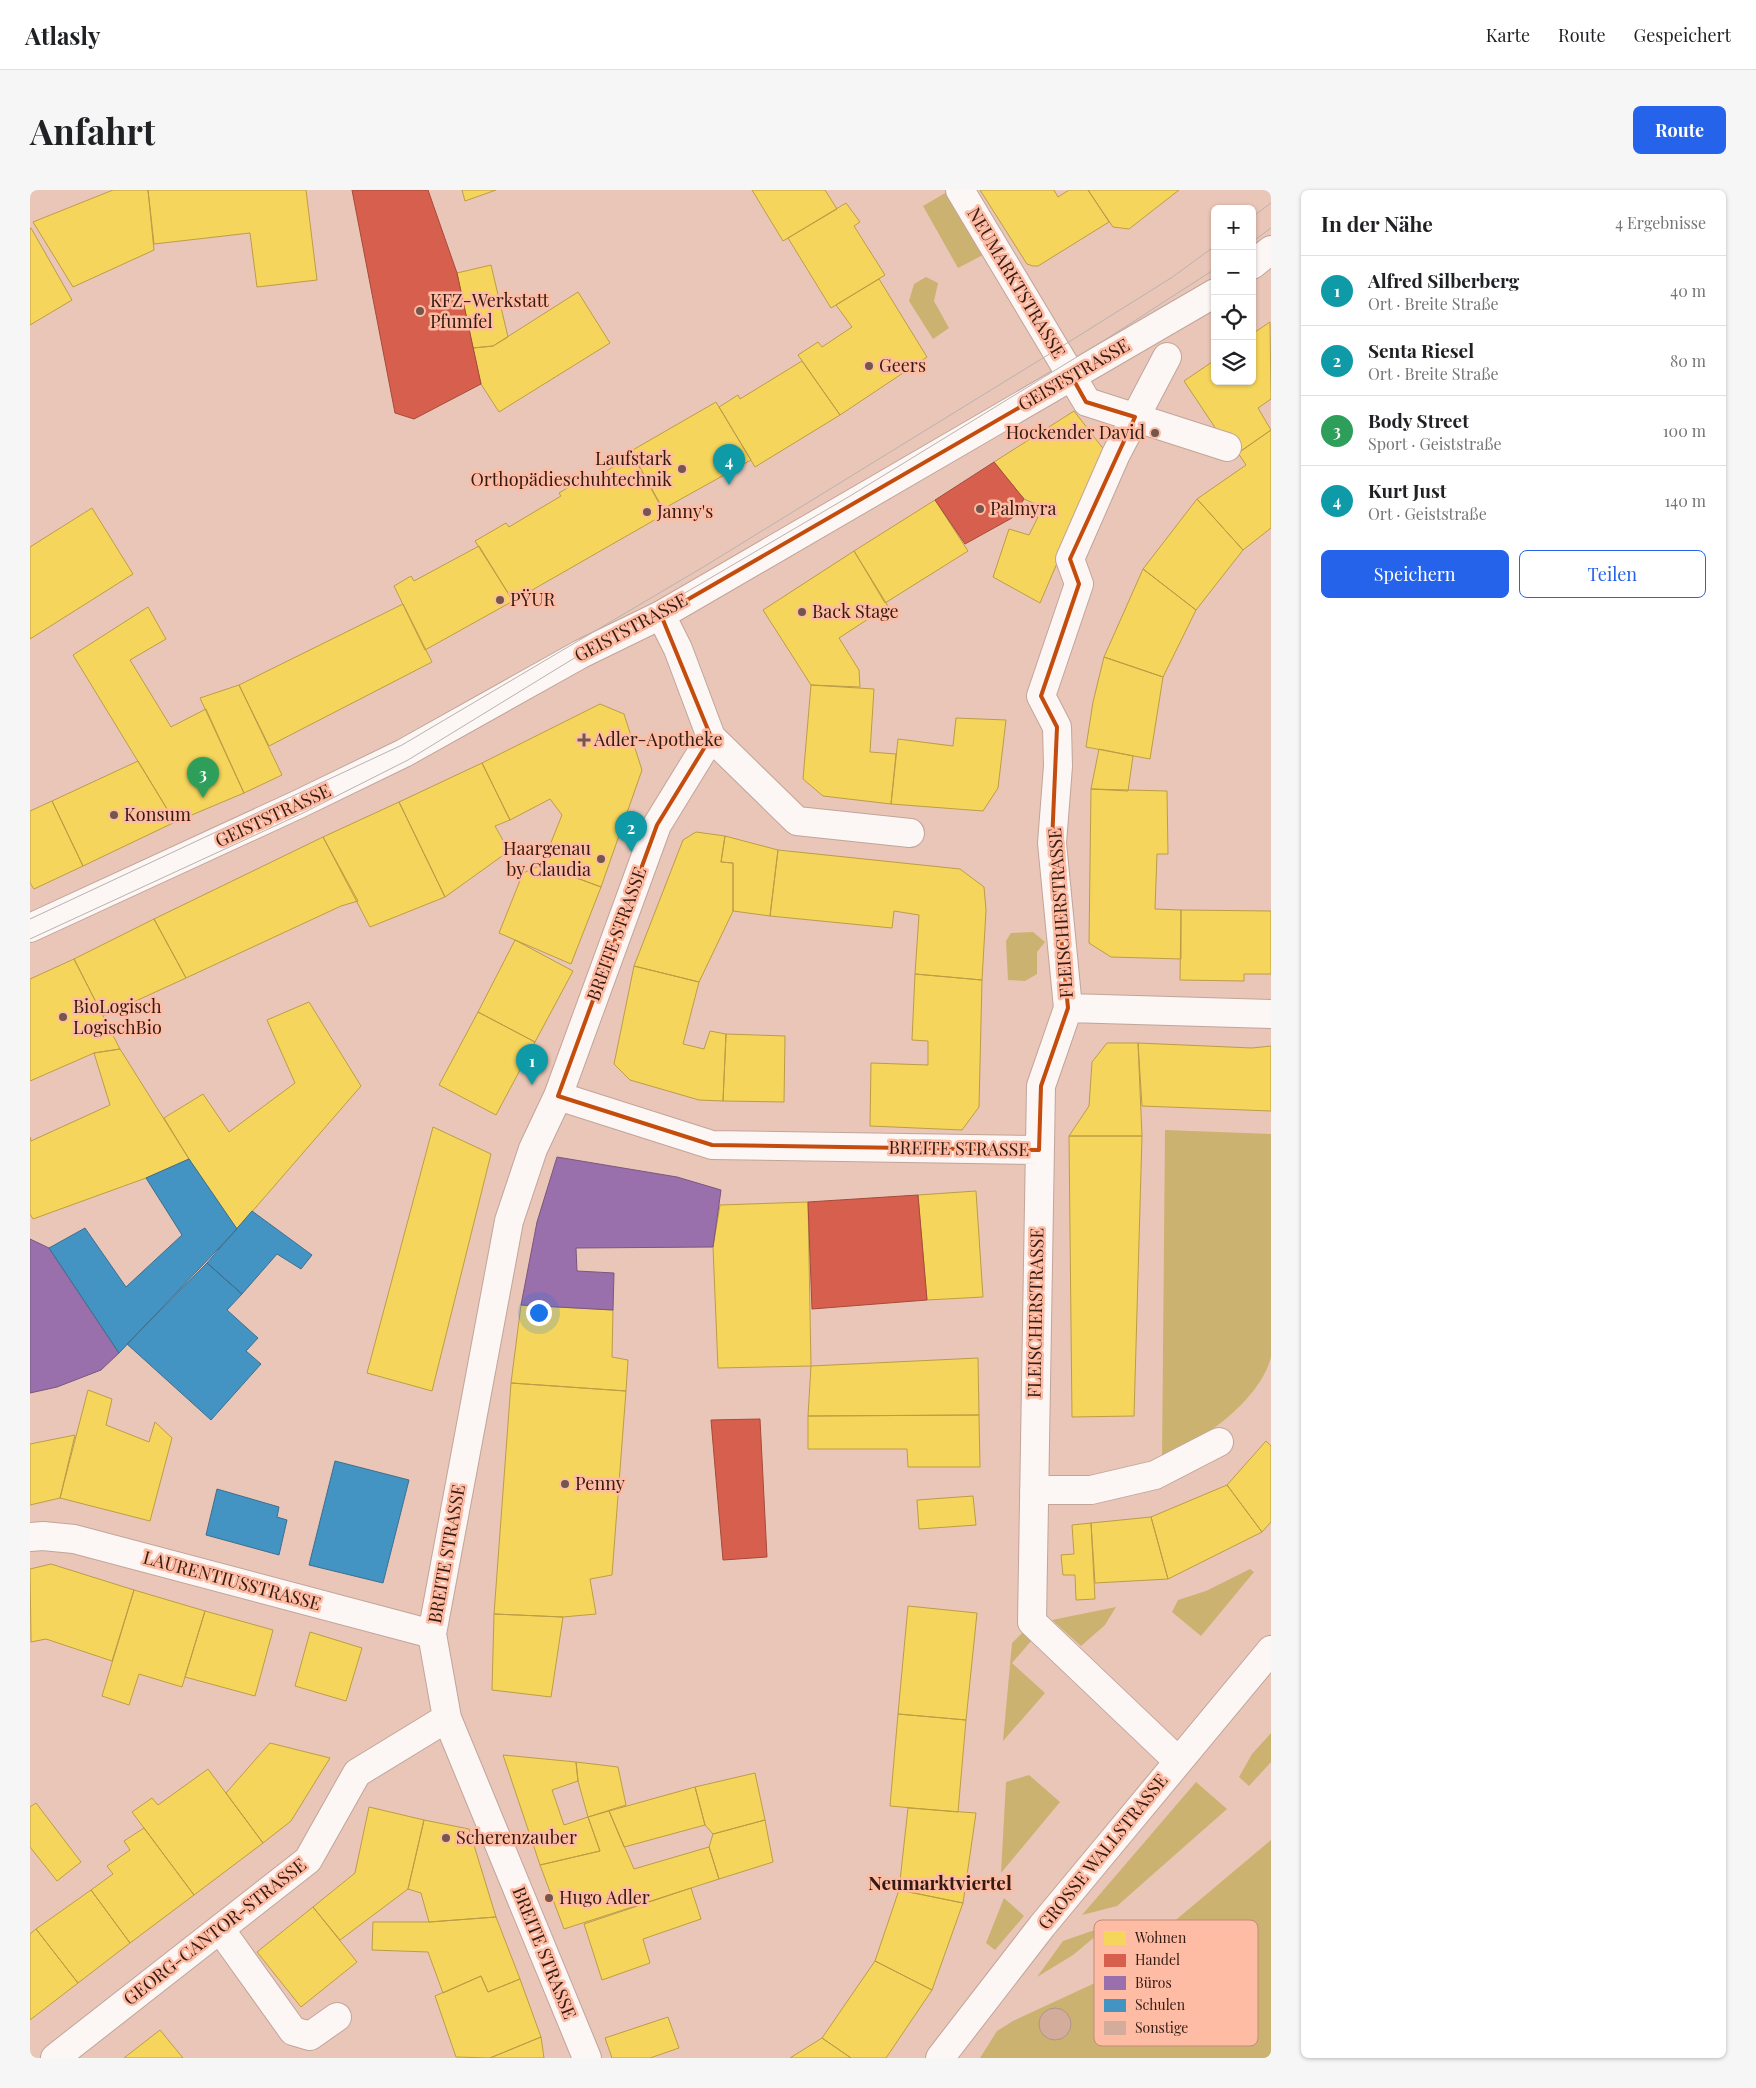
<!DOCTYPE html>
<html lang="de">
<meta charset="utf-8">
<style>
:root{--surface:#fff;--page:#f6f6f6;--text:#202124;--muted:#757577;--line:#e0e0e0;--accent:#2563eb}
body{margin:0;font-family:"Playfair Display",serif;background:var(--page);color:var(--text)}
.controls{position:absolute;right:15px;top:15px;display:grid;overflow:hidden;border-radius:8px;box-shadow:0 1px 4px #0004}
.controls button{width:45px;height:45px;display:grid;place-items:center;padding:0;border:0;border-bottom:1px solid var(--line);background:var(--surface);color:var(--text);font:25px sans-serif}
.you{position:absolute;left:508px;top:1122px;width:18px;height:18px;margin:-12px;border:4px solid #fff;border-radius:50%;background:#1a73e8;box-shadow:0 0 0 8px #1a73e833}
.badge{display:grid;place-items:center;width:32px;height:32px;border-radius:50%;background:var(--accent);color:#fff;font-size:16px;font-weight:700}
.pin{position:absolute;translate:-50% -41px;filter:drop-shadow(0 1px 2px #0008)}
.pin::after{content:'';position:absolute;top:26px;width:18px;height:15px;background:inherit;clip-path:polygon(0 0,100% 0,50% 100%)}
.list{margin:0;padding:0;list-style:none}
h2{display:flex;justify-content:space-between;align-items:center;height:65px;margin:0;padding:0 20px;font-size:21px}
h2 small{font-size:16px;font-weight:400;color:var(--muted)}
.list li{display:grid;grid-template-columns:32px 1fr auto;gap:15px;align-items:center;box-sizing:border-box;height:70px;padding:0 20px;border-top:1px solid var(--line)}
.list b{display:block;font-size:19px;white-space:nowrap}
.list p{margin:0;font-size:16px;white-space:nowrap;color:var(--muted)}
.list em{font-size:16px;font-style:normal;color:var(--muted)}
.actions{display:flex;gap:10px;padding:15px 20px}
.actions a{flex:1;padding:11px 0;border:1px solid var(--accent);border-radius:8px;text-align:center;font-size:18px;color:var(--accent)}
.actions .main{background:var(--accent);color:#fff}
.icon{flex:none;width:28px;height:28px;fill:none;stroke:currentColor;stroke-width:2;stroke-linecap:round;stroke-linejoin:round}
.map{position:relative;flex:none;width:1241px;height:1868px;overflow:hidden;border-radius:8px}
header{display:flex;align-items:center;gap:30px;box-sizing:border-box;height:70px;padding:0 25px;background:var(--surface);border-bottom:1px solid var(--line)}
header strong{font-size:24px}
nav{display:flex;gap:28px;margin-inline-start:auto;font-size:18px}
.intro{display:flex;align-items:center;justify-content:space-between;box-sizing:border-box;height:120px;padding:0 30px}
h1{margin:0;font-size:35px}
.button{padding:12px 22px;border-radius:8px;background:var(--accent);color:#fff;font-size:18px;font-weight:700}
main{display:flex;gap:30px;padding:0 30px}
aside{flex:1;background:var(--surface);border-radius:8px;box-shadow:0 1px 4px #0004}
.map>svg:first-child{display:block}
.green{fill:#cbb270}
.homes{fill:#f6d55c;stroke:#bc9d46}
.shops{fill:#d6604d;stroke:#a54b3b}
.offices{fill:#9970ab;stroke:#7a567d}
.schools{fill:#4393c3;stroke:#3e6f8e}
.building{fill:#d3ac9c;stroke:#b0948a}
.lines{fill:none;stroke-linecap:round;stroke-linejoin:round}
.minor-casing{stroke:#c1a59a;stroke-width:30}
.minor{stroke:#fcf6f4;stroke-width:28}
.tram{stroke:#bab2ae;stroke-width:1}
.marked{fill:none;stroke:#c44c0d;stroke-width:4;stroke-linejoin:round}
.poi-dot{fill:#73564c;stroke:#febca4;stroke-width:2}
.labels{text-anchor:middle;stroke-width:5;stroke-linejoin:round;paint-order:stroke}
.street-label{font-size:18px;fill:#331a12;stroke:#febca4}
.poi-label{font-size:18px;fill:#331a12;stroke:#febca4;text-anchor:start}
.neighbourhood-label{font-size:19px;font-weight:bold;fill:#331a12;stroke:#febca4}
.key{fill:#febca4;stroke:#c18b78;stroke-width:1}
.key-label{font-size:14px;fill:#331a12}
</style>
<header>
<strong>Atlasly</strong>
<nav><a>Karte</a><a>Route</a><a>Gespeichert</a></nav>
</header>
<div class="intro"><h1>Anfahrt</h1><a class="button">Route</a></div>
<main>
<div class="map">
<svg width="1241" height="1868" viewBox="0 0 1241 1868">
<rect width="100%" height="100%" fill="#eac6b8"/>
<path class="green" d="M 917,2 L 953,65 L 928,78 L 893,16 Z
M 896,87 L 908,93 L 904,111 L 919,138 L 903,149 L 879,111 L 884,94 Z
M 1003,742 L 1015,752 L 1007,762 L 1007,784 L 995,791 L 978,790 L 976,751 L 981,743 Z
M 1135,940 L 1241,944 L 1241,1167 C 1230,1211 1171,1251 1132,1270 Z
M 1220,1379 L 1224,1382 L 1171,1446 L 1142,1422 L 1148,1410 L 1176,1401 Z
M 1086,1417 L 1075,1435 L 1051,1456 L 1022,1430 Z
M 993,1442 L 1002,1450 L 982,1473 L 1015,1503 L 973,1551 L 982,1453 Z
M 1241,1543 L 1241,1572 L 1219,1596 L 1209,1587 L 1222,1564 Z
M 999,1585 L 1030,1612 L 971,1683 L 976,1592 Z
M 1166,1592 L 1197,1619 L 1087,1716 L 1052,1725 Z
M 1241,1650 L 1241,1868 L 950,1868 L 967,1841 L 983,1831 L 1078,1787 Z
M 974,1708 L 994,1726 L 965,1760 L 956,1753 Z
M 1079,1735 L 1043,1765 L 1007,1787 L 1033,1751 Z"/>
<path class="homes" d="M 83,0 L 118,0 L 124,60 L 43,97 L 3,32 Z
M 118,0 L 276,0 L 287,90 L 227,97 L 220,43 L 124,54 Z
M 432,0 L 466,0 L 435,11 Z
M 722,0 L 795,0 L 807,19 L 753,51 Z
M 950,0 L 1024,0 L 1028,7 L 1039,0 L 1058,0 L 1079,32 L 1008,76 L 1003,76 L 997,74 Z
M 1058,0 L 1149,0 L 1099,39 L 1083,37 Z
M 816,13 L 830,32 L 824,36 L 855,85 L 801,118 L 758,48 Z
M 1,38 L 42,110 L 0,135 L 0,38 Z
M 461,75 L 478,147 L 463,156 L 443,158 L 427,83 Z
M 849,89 L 897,167 L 810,225 L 768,165 L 788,152 L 792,157 L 822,137 L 806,115 Z
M 548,102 L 580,153 L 469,222 L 451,194 L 443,158 L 463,156 Z
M 1240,132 L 1241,209 L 1228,218 L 1241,240 L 1204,266 L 1154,191 L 1185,170 L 1185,191 L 1222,191 L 1222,144 Z
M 772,171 L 810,225 L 725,277 L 689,217 L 708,205 L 710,209 Z
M 686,212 L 721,270 L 633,319 L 601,261 Z
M 1044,221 L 1075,261 L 1010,413 L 963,387 L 979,339 L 999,345 L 1013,317 L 994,309 L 964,272 Z
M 1241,240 L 1241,338 L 1213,360 L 1167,309 L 1216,275 L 1208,263 Z
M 603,266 L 635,324 L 483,411 L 445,351 L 476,333 L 479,337 L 531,306 L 529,303 L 549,291 L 551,295 Z
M 1167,309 L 1213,360 L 1166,420 L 1113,379 Z
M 905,310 L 938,361 L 855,413 L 824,361 Z
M 62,318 L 103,384 L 0,449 L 0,357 Z
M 449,356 L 483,411 L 395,460 L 364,396 L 381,386 L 384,391 Z
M 824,361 L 858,416 L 809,448 L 829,480 L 830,497 L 781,495 L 733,420 Z
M 1113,379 L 1166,420 L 1133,487 L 1074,467 Z
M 373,414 L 402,472 L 239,556 L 209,495 Z
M 118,417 L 136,449 L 100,470 L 141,537 L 176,519 L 214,603 L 145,632 L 43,465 Z
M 1074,467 L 1133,487 L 1120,569 L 1056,557 L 1063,512 Z
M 209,495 L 252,585 L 214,603 L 170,508 Z
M 781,495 L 844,499 L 840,562 L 866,564 L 861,614 L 793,606 L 773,589 Z
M 570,514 L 594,524 L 612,580 L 571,697 L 512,675 L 532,625 L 520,609 L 480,630 L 452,573 Z
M 926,528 L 976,530 L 968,598 L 953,621 L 861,614 L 868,549 L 923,556 Z
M 1069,559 L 1103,566 L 1098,601 L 1061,599 Z
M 108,571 L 145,632 L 53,676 L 22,611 Z
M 452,573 L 480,630 L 465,636 L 479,661 L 415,707 L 369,612 Z
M 1061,599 L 1137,601 L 1138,664 L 1127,664 L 1125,719 L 1151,720 L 1151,769 L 1081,767 L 1059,753 Z
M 22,611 L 53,676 L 4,699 L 0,693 L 0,621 Z
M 369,612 L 415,707 L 340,737 L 293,647 Z
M 666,642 L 695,646 L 691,672 L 703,673 L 703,721 L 669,792 L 604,776 L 653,650 Z
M 695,646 L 748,660 L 740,726 L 703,721 L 703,673 L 691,672 Z
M 293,647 L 328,711 L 311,716 L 156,788 L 124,729 Z
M 748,660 L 930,679 L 954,697 L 956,720 L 952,790 L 885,784 L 889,725 L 864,721 L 862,738 L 740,726 Z
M 512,675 L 571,697 L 541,774 L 469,743 L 493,683 Z
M 1151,720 L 1241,721 L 1241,784 L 1214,784 L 1214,791 L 1150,790 Z
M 124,729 L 156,788 L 73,826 L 44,769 Z
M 485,750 L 543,781 L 505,852 L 448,822 Z
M 44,769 L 90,859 L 64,863 L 0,891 L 0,789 Z
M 604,776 L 669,792 L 653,854 L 674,859 L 680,841 L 696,844 L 693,911 L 669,910 L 600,890 L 584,874 Z
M 885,784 L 952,790 L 949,917 L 932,940 L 840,936 L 841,873 L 898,875 L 898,851 L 882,850 Z
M 279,812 L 331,896 L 207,1039 L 159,969 L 134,928 L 173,904 L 199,942 L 265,893 L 237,830 Z
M 448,822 L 505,852 L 466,925 L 409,895 Z
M 696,844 L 755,846 L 754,912 L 693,911 Z
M 1077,853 L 1108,853 L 1112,946 L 1039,946 L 1059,916 L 1062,872 Z
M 1108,853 L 1222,858 L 1241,856 L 1241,921 L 1112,916 Z
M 90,859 L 159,969 L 116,988 L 3,1029 L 0,1024 L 0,947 L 1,951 L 80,915 L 64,863 Z
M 403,937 L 461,964 L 402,1201 L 337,1183 Z
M 1039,946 L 1112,946 L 1104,1226 L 1042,1227 Z
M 946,1001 L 953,1107 L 897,1110 L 888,1005 Z
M 778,1012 L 781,1176 L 688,1178 L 683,1057 L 690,1015 Z
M 491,1115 L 583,1120 L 582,1167 L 598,1170 L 596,1201 L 481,1193 Z
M 948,1168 L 949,1225 L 778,1226 L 781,1176 Z
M 481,1193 L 596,1201 L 582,1385 L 560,1389 L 566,1424 L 533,1427 L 464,1424 Z
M 58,1200 L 82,1209 L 76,1235 L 119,1252 L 125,1232 L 142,1248 L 120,1331 L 30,1308 Z
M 949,1225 L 950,1277 L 878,1277 L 877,1259 L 778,1259 L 778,1226 Z
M 45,1245 L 30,1308 L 0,1315 L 0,1254 Z
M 1236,1251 L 1241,1256 L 1241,1332 L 1232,1342 L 1197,1295 Z
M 1197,1295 L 1232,1342 L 1138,1389 L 1121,1327 Z
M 943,1306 L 946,1335 L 889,1339 L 887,1310 Z
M 1121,1327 L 1138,1389 L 1065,1393 L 1061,1333 Z
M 1061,1333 L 1065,1409 L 1046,1410 L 1045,1385 L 1033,1385 L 1031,1365 L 1044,1364 L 1042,1335 Z
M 21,1374 L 104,1400 L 82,1471 L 16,1449 L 1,1452 L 0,1379 Z
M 104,1400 L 175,1421 L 152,1497 L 109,1484 L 99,1515 L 72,1506 Z
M 878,1416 L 947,1423 L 936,1530 L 868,1524 Z
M 175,1421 L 243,1440 L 225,1506 L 155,1487 Z
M 464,1424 L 533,1427 L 521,1507 L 462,1500 Z
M 280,1442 L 332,1458 L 316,1511 L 265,1496 Z
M 868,1524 L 936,1530 L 928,1622 L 860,1616 Z
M 240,1553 L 300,1568 L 261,1631 L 233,1653 L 196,1603 Z
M 473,1565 L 546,1572 L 548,1591 L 522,1600 L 534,1635 L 558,1627 L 570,1661 L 510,1675 Z
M 546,1572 L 588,1577 L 596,1615 L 558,1627 L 548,1591 Z
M 178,1579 L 233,1653 L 164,1705 L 102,1622 L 122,1608 L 128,1615 Z
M 725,1583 L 735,1630 L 683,1644 L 675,1635 L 665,1597 Z
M 665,1597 L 675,1635 L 594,1657 L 579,1621 Z
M 6,1613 L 51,1672 L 27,1691 L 0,1657 L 0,1617 Z
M 339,1617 L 394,1630 L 378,1699 L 310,1750 L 283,1717 L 325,1683 Z
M 878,1618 L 946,1623 L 933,1713 L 869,1700 Z
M 579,1621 L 604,1679 L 679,1657 L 689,1689 L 534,1739 L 510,1675 L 570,1661 L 558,1627 Z
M 394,1630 L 439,1639 L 466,1727 L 399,1732 L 391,1703 L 378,1699 Z
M 735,1630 L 743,1672 L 689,1689 L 679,1657 L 683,1644 Z
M 114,1638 L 164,1705 L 100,1753 L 61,1700 L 83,1684 L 77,1676 L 100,1660 L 94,1651 Z
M 661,1698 L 671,1729 L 613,1749 L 620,1773 L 572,1790 L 554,1734 Z
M 61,1700 L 100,1753 L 48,1793 L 6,1739 Z
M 869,1700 L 933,1713 L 902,1800 L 845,1771 Z
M 283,1717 L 327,1772 L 271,1817 L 227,1762 Z
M 466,1727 L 490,1789 L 458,1802 L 451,1786 L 413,1803 L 398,1762 L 342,1760 L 343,1732 L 399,1732 Z
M 6,1739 L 48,1793 L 0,1830 L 0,1744 Z
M 845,1771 L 902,1800 L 856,1868 L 821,1868 L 792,1848 Z
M 451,1786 L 458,1802 L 490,1789 L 511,1847 L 460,1868 L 426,1867 L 405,1806 Z
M 638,1827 L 649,1858 L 620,1868 L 582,1868 L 575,1848 Z
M 130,1840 L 153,1868 L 94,1868 Z
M 511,1847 L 514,1868 L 460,1868 Z
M 792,1848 L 821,1868 L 760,1868 Z"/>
<path class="shops" d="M 322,0 L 398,0 L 427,83 L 451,194 L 384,229 L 365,223 Z
M 964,272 L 994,309 L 982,328 L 935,354 L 905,310 Z
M 888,1005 L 897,1110 L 782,1119 L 778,1012 Z
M 730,1229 L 737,1367 L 693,1370 L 681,1230 Z"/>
<path class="offices" d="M 527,967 L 647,987 L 691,1000 L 683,1057 L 546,1058 L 547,1081 L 584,1083 L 583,1120 L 491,1115 L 507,1032 Z
M 0,1049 L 19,1058 L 89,1163 L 71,1180 L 27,1197 L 0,1203 Z"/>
<path class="schools" d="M 159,969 L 207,1039 L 89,1163 L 19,1058 L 55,1038 L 96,1097 L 152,1045 L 116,988 Z
M 222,1021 L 282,1065 L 271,1079 L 247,1064 L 212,1104 L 177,1073 Z
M 177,1073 L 212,1104 L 197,1120 L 228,1148 L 216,1161 L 231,1174 L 181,1230 L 97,1154 Z
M 305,1271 L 379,1290 L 353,1393 L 279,1375 Z
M 187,1299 L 249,1317 L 247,1327 L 257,1330 L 249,1365 L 176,1345 Z"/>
<path class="building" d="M1009 1834a16 16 0 1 1 32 0a16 16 0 1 1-32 0Z"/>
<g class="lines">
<defs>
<path id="minor" d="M 930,0 L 1057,212 L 1197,257
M 1222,75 L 1241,60
M 1137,167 L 1086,264 L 1040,369 L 1049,394 L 1011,506 L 1027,537 L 1028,576 L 1022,653 L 1038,818 L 1011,896 L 1002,1432 L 1148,1571
M 631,425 L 648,459 L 681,547 L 767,631 L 880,643
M 0,738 L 269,614 L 374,563 L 551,464 L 631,425 L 1185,103
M 1038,818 L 1241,824
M 528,906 L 682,955 L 1009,960
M 1004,1300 L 1061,1300 L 1125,1285 L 1189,1252
M 0,1347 L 13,1346 L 44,1349 L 402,1444
M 190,1739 L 263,1841 L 280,1846 L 307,1827
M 25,1868 L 278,1670 L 327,1583 L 417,1528
M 557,1868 L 417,1528 L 402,1444 L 479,1031 L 503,959 L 528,906 L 627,635 L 681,547
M 910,1868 L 1012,1736 L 1241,1460"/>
</defs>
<use href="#minor" class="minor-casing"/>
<use href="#minor" class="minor"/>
<path class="tram" d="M 1222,27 L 1241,13
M 1222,52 L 1241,38
M 0,729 L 372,555 L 675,376 L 1026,160 L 1141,88 L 1185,56
M 0,749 L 273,623 L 378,570 L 551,464 L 820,306 L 1081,146 L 1185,79"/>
</g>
<path class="marked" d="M 1042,187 L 1056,212 L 1105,227 L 1040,369 L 1049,394 L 1011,506 L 1027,537 L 1022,653 L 1038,818 L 1011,896 L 1009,960 L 682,955 L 528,906 L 627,635 L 681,547 L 631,425 Z"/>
<g class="poi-dot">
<circle cx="390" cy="121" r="5"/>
<circle cx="839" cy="176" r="5"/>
<circle cx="1125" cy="243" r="5"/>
<circle cx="652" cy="279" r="5"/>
<circle cx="950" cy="319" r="5"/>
<circle cx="617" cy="322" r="5"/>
<circle cx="470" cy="410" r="5"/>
<circle cx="772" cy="422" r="5"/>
<path d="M551.5 542.5h5v5h5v5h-5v5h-5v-5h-5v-5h5z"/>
<circle cx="84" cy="625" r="5"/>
<circle cx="571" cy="669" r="5"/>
<circle cx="33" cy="827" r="5"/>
<circle cx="535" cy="1294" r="5"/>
<circle cx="416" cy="1648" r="5"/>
<circle cx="519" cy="1708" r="5"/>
</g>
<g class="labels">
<g class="street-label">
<text transform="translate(986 93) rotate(59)" y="6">NEUMARKTSTRASSE</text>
<text transform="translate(1044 185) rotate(-30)" y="6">GEISTSTRASSE</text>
<text transform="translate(601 438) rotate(-28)" y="6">GEISTSTRASSE</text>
<text transform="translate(243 626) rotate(-25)" y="6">GEISTSTRASSE</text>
<text transform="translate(1031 723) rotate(-94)" y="6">FLEISCHERSTRASSE</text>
<text transform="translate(587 744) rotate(-70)" y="6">BREITE STRASSE</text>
<text transform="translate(929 959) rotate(1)" y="6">BREITE STRASSE</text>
<text transform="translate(1006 1123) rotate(-89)" y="6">FLEISCHERSTRASSE</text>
<text transform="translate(417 1364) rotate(-80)" y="6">BREITE STRASSE</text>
<text transform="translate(202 1391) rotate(15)" y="6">LAURENTIUSSTRASSE</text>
<text transform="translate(1073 1662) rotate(-51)" y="6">GROSSE WALLSTRASSE</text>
<text transform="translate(185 1742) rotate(-38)" y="6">GEORG-CANTOR-STRASSE</text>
<text transform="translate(514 1763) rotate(68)" y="6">BREITE STRASSE</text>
</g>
<g class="poi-label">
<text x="400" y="117">KFZ-Werkstatt<tspan x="400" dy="21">Pfumfel</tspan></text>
<text x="849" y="182">Geers</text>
<text x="1115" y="249" text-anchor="end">Hockender David</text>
<text x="642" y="275" text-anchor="end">Laufstark<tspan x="642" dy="21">Orthopädieschuhtechnik</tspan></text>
<text x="960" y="325">Palmyra</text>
<text x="627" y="328">Janny's</text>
<text x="480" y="416">PŸUR</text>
<text x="782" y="428">Back Stage</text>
<text x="564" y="556">Adler-Apotheke</text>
<text x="94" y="631">Konsum</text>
<text x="561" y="665" text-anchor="end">Haargenau<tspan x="561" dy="21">by Claudia</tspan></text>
<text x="43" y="823">BioLogisch<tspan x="43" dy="21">LogischBio</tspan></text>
<text x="545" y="1300">Penny</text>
<text x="426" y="1654">Scherenzauber</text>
<text x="529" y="1714">Hugo Adler</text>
</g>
<g class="neighbourhood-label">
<text x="910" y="1700">Neumarktviertel</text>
</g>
</g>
<rect x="1064" y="1730" width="164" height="126" rx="8" class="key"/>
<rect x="1074" y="1741" width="22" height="14" fill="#f6d55c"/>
<rect x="1074" y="1764" width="22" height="13" fill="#d6604d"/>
<rect x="1074" y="1786" width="22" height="14" fill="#9970ab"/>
<rect x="1074" y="1809" width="22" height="13" fill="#4393c3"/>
<rect x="1074" y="1831" width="22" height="14" fill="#d3ac9c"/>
<g class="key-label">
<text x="1105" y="1753">Wohnen</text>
<text x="1105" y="1775">Handel</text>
<text x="1105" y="1798">Büros</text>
<text x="1105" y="1820">Schulen</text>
<text x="1105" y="1843">Sonstige</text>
</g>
</svg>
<div class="controls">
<button>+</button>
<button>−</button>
<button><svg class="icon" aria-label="locate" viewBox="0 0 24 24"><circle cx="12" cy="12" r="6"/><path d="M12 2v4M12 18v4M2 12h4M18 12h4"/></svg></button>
<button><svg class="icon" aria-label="layers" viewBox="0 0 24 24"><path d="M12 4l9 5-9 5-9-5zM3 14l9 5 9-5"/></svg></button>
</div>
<div class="you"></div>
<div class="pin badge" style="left:502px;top:895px;background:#0f9aa8">1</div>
<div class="pin badge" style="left:601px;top:662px;background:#0f9aa8">2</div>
<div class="pin badge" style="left:173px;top:608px;background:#2e9e5b">3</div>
<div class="pin badge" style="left:699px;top:295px;background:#0f9aa8">4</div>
</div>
<aside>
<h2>In der Nähe<small>4 Ergebnisse</small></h2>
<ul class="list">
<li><span class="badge" style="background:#0f9aa8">1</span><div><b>Alfred Silberberg</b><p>Ort · Breite Straße</p></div><em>40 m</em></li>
<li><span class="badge" style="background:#0f9aa8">2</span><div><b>Senta Riesel</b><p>Ort · Breite Straße</p></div><em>80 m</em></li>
<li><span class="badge" style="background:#2e9e5b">3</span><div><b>Body Street</b><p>Sport · Geiststraße</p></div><em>100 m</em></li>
<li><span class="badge" style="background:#0f9aa8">4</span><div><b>Kurt Just</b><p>Ort · Geiststraße</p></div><em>140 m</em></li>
</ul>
<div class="actions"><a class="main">Speichern</a><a>Teilen</a></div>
</aside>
</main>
